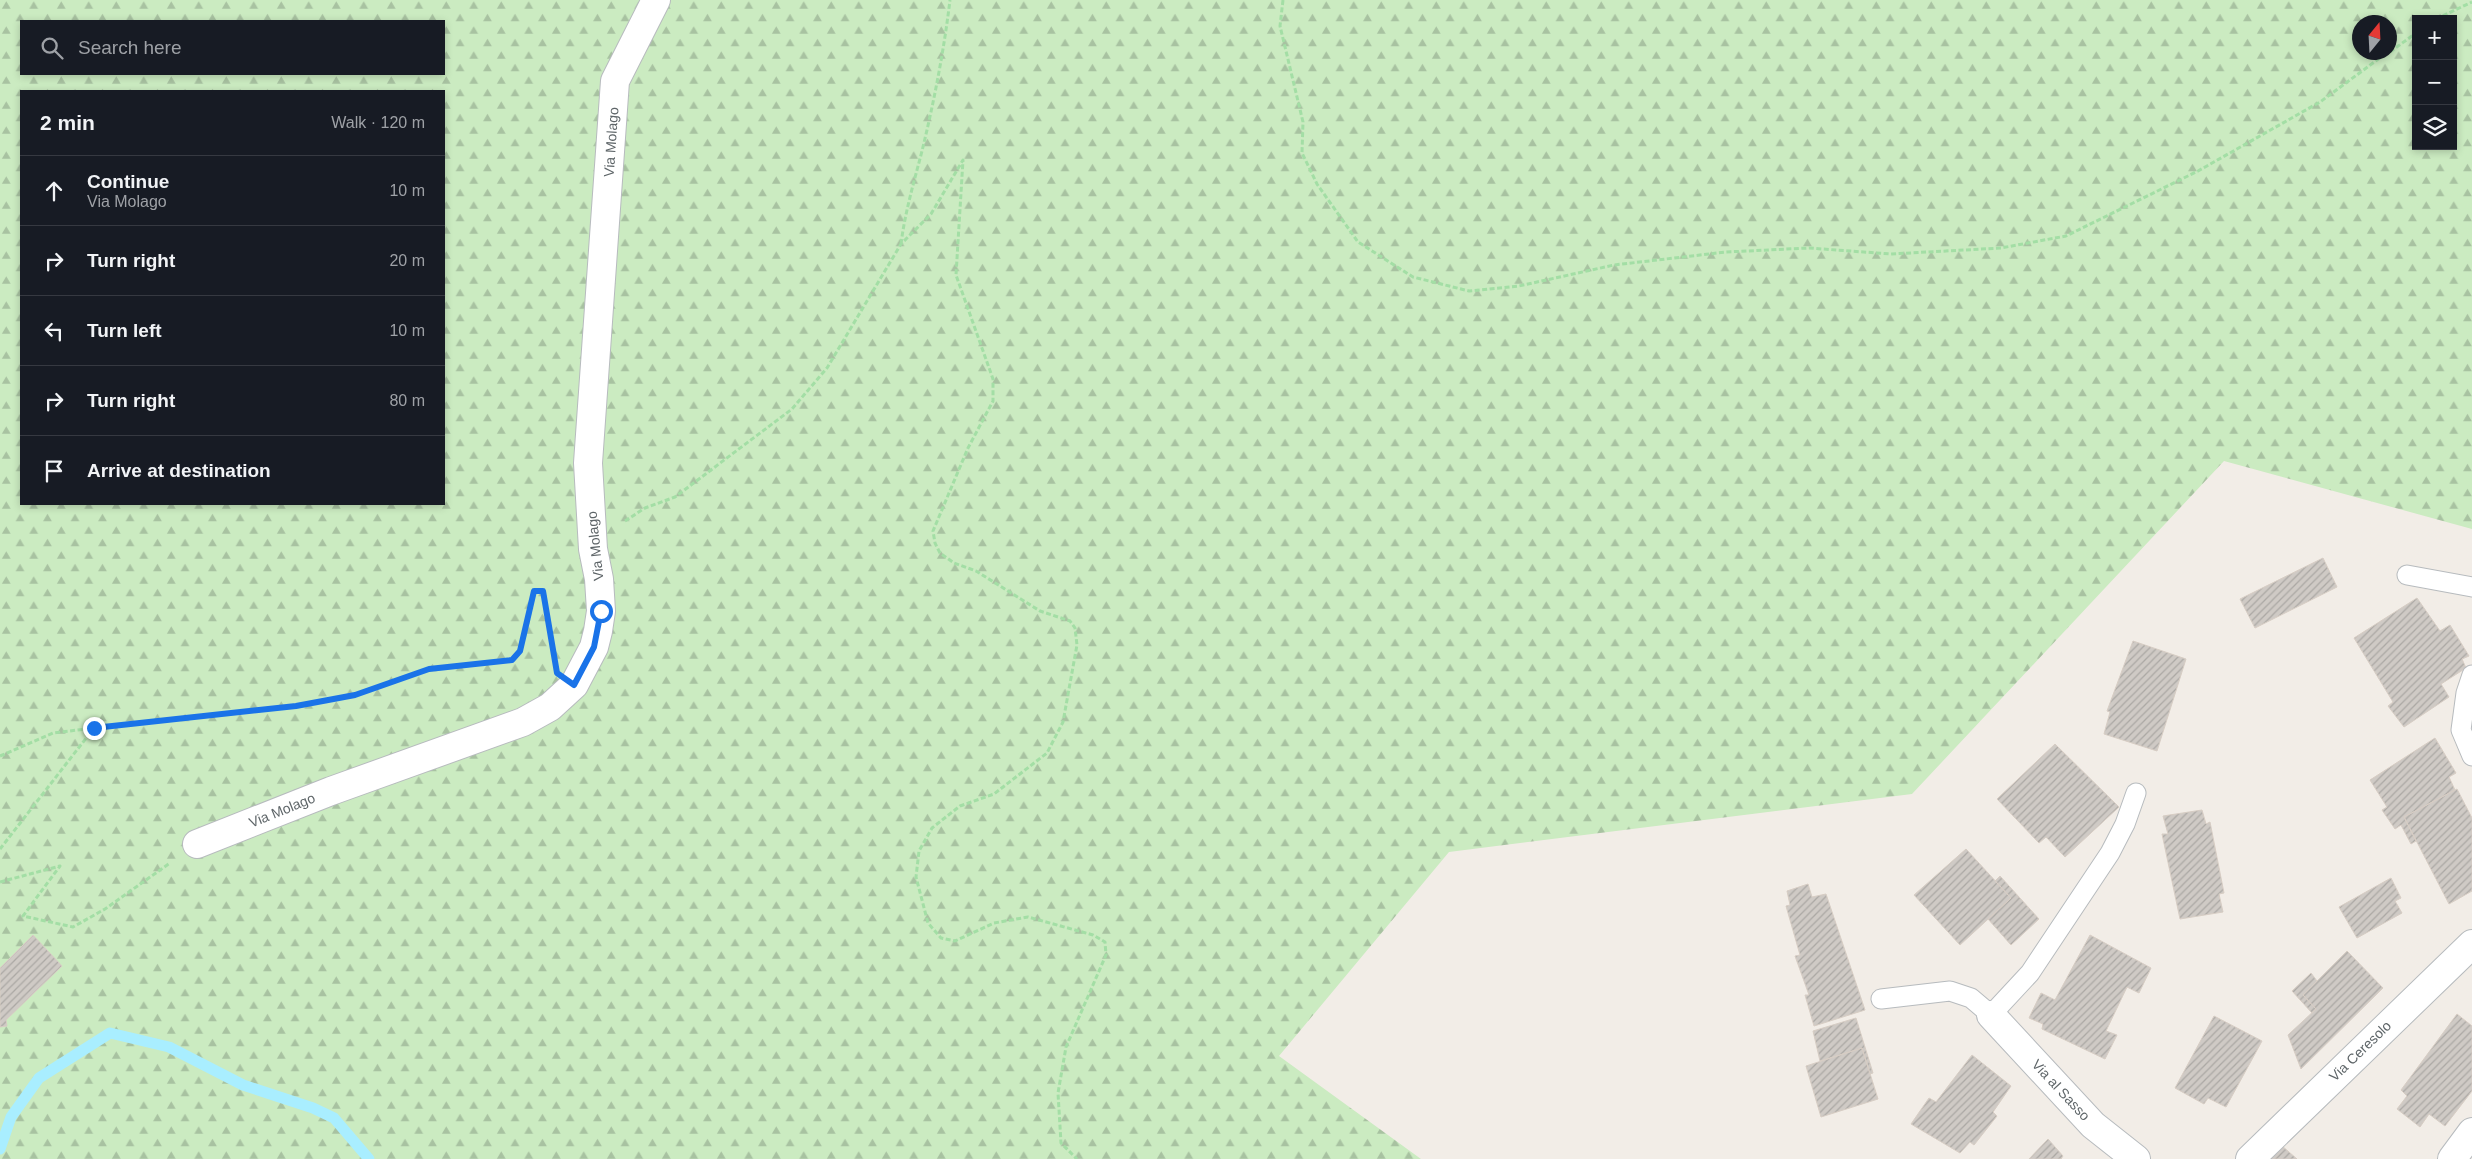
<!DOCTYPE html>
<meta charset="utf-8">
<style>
:root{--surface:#171b24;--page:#20242c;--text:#f1f3f6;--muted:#9ea1a6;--line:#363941}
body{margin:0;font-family:Helvetica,sans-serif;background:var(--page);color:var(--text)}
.controls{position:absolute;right:15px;top:15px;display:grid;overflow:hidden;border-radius:0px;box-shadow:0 2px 8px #0003}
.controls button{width:45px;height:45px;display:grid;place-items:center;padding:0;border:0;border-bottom:1px solid var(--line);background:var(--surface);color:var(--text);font:25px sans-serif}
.compass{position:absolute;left:2352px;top:15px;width:45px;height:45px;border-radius:50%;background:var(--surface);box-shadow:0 2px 8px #0003;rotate:18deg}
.stop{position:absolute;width:15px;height:15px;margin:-11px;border:4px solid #1a73e8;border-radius:50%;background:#fff}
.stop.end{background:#1a73e8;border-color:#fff;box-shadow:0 1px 5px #0008}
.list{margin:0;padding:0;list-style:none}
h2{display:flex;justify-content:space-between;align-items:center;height:65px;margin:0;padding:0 20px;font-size:21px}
h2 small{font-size:16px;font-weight:400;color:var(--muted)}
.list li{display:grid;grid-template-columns:32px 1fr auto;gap:15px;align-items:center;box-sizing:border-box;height:70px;padding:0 20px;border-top:1px solid var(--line)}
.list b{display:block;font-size:19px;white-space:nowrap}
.list p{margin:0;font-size:16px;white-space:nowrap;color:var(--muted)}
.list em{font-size:16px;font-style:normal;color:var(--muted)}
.icon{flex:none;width:28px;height:28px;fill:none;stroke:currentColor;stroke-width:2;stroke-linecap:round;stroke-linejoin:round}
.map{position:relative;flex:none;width:2472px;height:1159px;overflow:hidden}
.search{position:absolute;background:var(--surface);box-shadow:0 2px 8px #0003;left:20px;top:20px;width:425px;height:55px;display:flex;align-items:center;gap:12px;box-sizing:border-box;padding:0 18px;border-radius:0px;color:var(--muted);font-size:19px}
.panel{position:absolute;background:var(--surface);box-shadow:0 2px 8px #0003;left:20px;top:90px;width:425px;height:415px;border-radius:0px}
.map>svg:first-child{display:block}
.forest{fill:url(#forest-firs);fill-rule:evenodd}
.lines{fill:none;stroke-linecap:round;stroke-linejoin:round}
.stream{stroke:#a9eeff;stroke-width:11}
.building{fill:url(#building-hatch);stroke:#d7cdc4}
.service-casing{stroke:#b7bbbe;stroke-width:21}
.minor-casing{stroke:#b7bbbe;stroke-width:30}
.path{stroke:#a3dea5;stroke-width:3;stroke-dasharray:5 2.5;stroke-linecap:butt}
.service{stroke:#fff;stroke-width:19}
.minor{stroke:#fff;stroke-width:28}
.route{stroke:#1a73e8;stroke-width:6}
.labels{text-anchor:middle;stroke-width:4;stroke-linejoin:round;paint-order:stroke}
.street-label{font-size:14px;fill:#5e6568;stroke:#fff}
</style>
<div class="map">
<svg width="2472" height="1159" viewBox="0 0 2472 1159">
<defs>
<pattern id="forest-firs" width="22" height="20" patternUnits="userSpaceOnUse" patternTransform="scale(1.25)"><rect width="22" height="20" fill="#cbebc1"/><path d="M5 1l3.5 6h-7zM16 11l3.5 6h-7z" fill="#a8c2a1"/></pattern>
<pattern id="building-hatch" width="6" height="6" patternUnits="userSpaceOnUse" patternTransform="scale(1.25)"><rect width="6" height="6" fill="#cfcac5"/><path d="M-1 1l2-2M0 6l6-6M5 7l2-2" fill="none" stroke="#aba8a4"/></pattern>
</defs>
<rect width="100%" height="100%" fill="#f2ede7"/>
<path class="forest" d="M 0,0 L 2472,0 L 2472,529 L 2224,461 L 1912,794 L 1449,852 L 1279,1056 L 1421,1159 L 0,1159 ZM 2416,19 L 2453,19 L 2453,146 L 2416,146 ZM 21,21 L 444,21 L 444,74 L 21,74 ZM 2360,22 L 2390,22 L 2390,52 L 2360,52 ZM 21,91 L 444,91 L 444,504 L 21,504 Z"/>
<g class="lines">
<path class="stream" d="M 0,1149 L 11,1117 L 39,1078 L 110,1033 L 169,1047 L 243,1085 L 313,1108 L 334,1118 L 369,1159"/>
</g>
<path class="building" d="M 2323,558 L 2337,587 L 2255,628 L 2240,599 Z
M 2417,598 L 2440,631 L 2450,625 L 2469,656 L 2462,659 L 2466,668 L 2441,684 L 2449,697 L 2404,727 L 2388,706 L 2393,702 L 2354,638 Z
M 2133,641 L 2186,659 L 2157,751 L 2104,734 L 2110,712 L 2107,711 Z
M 2435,738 L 2456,773 L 2449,777 L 2455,790 L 2404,817 L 2416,841 L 2411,844 L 2401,825 L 2395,829 L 2382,810 L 2387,807 L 2370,780 Z
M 2055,744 L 2119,807 L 2065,857 L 2046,837 L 2039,843 L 1997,799 Z
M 2457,789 L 2472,818 L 2472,891 L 2449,904 L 2404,817 Z
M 2202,810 L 2206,824 L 2210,822 L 2224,893 L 2219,894 L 2223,912 L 2180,919 L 2162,834 L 2168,834 L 2163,816 Z
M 1966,849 L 2011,898 L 1960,945 L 1914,895 Z
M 2000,876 L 2039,919 L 2011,945 L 1988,919 L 2011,898 L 1995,881 Z
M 2391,878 L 2401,898 L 2395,901 L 2402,913 L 2357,938 L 2339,907 Z
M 1808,884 L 1812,897 L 1826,894 L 1865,1010 L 1814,1026 L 1805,995 L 1809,995 L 1795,956 L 1800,955 L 1786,906 L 1790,905 L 1787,891 Z
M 33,935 L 62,966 L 6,1020 L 7,1026 L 0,1027 L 0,968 Z
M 2090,935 L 2151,968 L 2139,993 L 2127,987 L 2106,1031 L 2117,1035 L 2105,1059 L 2042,1029 L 2043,1024 L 2029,1018 L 2041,993 L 2055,1000 Z
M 2347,951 L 2383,988 L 2301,1069 L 2288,1035 L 2316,1009 L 2303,995 Z
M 2311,973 L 2317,981 L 2303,995 L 2316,1009 L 2312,1013 L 2292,991 Z
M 2457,1014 L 2472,1026 L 2472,1091 L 2445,1126 L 2429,1114 L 2420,1127 L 2397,1109 L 2407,1096 L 2401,1090 Z
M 2214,1016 L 2262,1041 L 2226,1107 L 2208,1098 L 2204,1104 L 2175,1088 Z
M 1856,1018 L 1873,1073 L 1870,1074 L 1862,1048 L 1820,1061 L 1813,1031 Z
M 1862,1048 L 1878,1099 L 1821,1117 L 1806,1066 Z
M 1972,1055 L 2011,1086 L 1993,1112 L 1997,1116 L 1974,1145 L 1970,1142 L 1960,1153 L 1911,1124 L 1929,1098 L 1936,1102 Z
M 2048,1139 L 2063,1156 L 2061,1159 L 2029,1159 Z
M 2281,1145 L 2297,1159 L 2269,1159 Z"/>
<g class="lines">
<defs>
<path id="service" d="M 2407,575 L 2472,587
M 2472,675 L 2466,693 L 2461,730 L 2472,756
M 1881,999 L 1950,991 L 1971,998 L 1991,1015 L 2030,973 L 2110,853 L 2125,824 L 2136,793"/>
<path id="minor" d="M 197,844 L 331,791 L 523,722 L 550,707 L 574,685 L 594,647 L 598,631 L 601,611 L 599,579 L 593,549 L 588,463 L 615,81 L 656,0
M 1991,1015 L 2093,1125 L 2136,1159
M 2250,1159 L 2472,944
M 2452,1159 L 2472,1132"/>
</defs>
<use href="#service" class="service-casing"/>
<use href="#minor" class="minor-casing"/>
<path class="path" d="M 1283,0 L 1280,26 L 1303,122 L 1302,153 L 1317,184 L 1358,242 L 1413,277 L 1469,291 L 1519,286 L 1614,265 L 1726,252 L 1809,248 L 1891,254 L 2001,248 L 2066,236 L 2198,171 L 2320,102 L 2388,52
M 2436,19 L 2472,2
M 2390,52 L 2416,33
M 901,244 C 905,212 914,182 922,151 C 934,102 944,50 950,0
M 625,521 L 645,508 L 675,497 L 792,409 L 827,368 L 901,244 L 931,214 L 963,160 L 956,275 L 993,379 L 993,401 L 968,448 L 933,531 L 935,543 L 940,553 L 954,563 L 976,571 L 1040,611 L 1070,621 L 1075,628 L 1077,645 L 1063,722 L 1047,753 L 994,794 L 960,806 L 932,828 L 919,851 L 916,877 L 928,923 L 941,938 L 955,941 L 994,923 L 1028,917 L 1093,935 L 1105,942 L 1106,955 L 1066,1047 L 1058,1093 L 1061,1143 L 1077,1159
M 94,728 L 296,706 L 355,695 L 429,669 L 512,660 C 528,642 529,614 534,591 L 543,591 L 554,651
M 0,756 L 53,733 L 94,728 L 0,849
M 0,882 L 60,866 L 23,916 L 73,927 L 105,909 L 170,863"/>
<use href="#service" class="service"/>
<use href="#minor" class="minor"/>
</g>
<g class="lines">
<path class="route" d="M 94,728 L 296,706 L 355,695 L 429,669 L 512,660 L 520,651 L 534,591 L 543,591 L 557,673 L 574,685 L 594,647 L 601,611"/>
</g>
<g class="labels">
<g class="street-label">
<text transform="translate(611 142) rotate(-86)" y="5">Via Molago</text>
<text transform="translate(595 546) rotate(-96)" y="5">Via Molago</text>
<text transform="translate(282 810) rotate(-22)" y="5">Via Molago</text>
<text transform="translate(2360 1051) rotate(-44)" y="5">Via Ceresolo</text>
<text transform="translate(2061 1090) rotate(47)" y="5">Via al Sasso</text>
</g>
</g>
</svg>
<div class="controls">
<button>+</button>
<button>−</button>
<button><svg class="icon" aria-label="layers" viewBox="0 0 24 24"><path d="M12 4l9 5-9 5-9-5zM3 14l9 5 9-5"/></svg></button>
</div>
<svg class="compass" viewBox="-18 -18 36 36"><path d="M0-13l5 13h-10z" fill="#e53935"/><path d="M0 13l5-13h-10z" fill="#9ea1a6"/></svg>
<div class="stop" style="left:601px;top:611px"></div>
<div class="stop end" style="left:94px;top:728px"></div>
<div class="search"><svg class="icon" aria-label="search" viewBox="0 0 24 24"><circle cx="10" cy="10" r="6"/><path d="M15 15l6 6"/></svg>Search here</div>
<section class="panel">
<h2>2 min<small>Walk · 120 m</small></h2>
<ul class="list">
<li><svg class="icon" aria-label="ahead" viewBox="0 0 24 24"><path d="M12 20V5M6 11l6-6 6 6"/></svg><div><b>Continue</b><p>Via Molago</p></div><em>10 m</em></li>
<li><svg class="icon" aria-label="right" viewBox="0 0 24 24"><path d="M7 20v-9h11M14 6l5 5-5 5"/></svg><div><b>Turn right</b></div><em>20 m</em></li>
<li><svg class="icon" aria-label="left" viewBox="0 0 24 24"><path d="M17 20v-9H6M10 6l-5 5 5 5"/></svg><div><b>Turn left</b></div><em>10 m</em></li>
<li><svg class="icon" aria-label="right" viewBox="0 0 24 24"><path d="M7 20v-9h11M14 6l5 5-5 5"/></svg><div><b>Turn right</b></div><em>80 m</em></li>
<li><svg class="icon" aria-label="arrive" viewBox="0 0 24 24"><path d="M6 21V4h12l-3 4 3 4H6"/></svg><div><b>Arrive at destination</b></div></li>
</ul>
</section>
</div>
